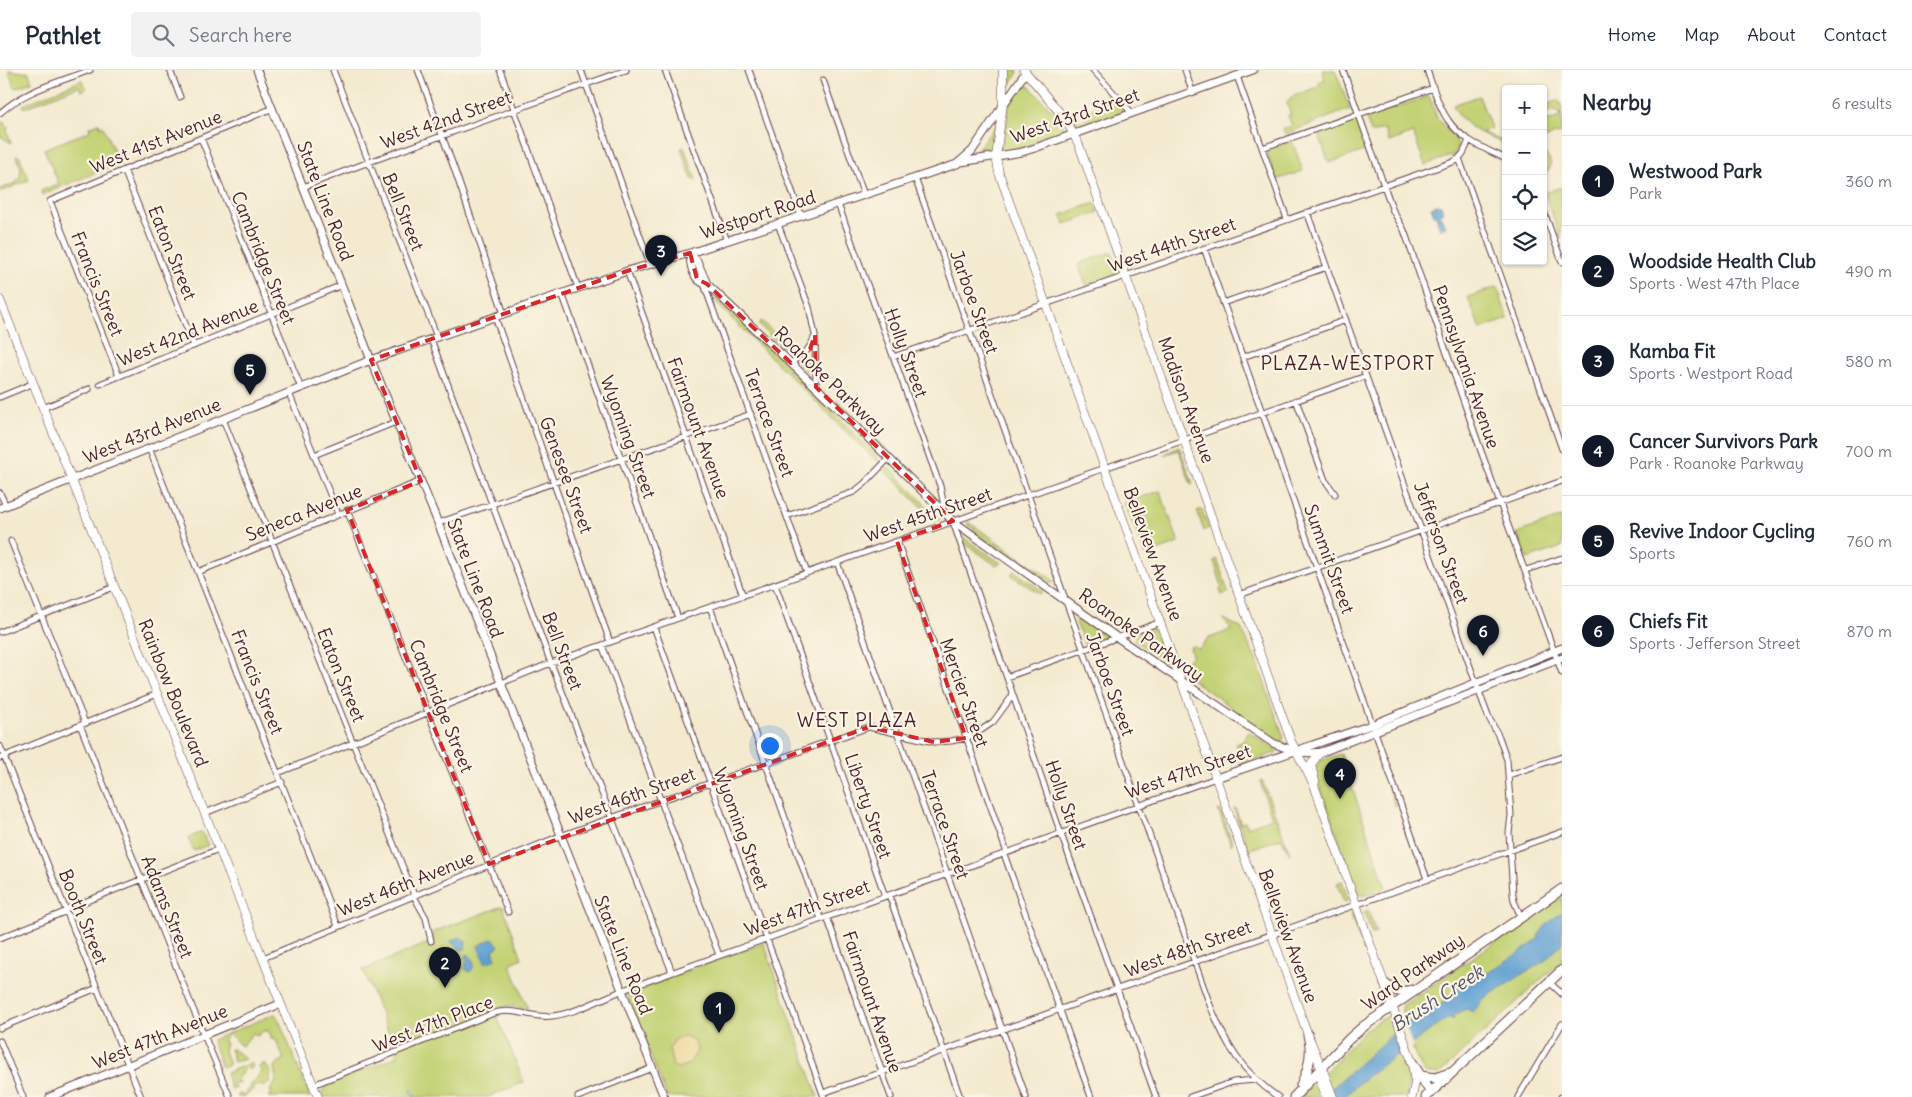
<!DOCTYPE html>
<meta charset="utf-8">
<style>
:root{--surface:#fff;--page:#f2f2f3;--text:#1f2937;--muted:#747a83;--line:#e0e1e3;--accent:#111827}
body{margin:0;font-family:Delius,sans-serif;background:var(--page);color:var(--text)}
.controls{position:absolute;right:15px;top:15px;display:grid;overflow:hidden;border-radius:5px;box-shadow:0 1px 4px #0004}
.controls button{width:45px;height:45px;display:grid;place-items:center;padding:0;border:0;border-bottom:1px solid var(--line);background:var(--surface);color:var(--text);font:25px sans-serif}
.you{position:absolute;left:769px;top:675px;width:18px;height:18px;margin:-12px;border:4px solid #fff;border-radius:50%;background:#1a73e8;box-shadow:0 0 0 8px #1a73e833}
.badge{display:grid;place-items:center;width:32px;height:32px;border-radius:50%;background:var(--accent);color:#fff;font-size:16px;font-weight:700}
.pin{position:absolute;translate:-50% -41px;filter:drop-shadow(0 1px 2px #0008)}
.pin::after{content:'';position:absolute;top:26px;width:18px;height:15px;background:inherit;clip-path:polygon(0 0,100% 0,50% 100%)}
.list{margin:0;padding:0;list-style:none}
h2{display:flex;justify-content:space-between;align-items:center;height:65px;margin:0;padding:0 20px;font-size:21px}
h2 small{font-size:16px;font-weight:400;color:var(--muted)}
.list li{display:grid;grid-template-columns:32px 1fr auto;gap:15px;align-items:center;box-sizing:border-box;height:90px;padding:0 20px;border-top:1px solid var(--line)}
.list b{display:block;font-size:19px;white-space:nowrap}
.list p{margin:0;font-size:16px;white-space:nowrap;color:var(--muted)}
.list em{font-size:16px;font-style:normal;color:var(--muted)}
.icon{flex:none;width:28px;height:28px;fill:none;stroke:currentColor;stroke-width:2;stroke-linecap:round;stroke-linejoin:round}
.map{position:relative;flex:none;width:1562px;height:1027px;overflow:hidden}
header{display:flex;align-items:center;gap:30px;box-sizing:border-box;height:70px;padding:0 25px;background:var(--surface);border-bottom:1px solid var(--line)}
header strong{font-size:24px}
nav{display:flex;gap:28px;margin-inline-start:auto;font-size:18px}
.search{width:350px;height:45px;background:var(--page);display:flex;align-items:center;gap:12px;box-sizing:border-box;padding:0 18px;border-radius:5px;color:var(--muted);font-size:19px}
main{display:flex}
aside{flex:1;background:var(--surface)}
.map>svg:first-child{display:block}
.green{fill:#c3d274;stroke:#867850}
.sand{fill:#eeda9e;stroke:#9c7c64}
.water{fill:#60a0d3;stroke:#55607f}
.pier{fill:#f3ead0}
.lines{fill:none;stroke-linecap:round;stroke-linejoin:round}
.stream{stroke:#60a0d3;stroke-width:2}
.street-casing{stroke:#633d44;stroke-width:7}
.secondary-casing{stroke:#633d44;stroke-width:9}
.primary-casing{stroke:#633d44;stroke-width:9}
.highway-casing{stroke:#633d44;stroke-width:11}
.street{stroke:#fff;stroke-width:5}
.secondary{stroke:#fff;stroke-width:7}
.primary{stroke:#fff;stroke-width:8}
.highway{stroke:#fff;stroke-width:9}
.marked{fill:none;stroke:#d62828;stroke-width:4;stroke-dasharray:10 6;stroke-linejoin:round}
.labels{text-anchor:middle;stroke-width:4.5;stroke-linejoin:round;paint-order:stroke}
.street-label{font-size:18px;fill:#4a1f2b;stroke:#fcf5e5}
.neighbourhood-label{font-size:19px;letter-spacing:1px;fill:#4a1f2b;stroke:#fcf5e5}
.water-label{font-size:19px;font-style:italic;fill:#53536e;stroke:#fcf5e5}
</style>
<header>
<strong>Pathlet</strong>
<div class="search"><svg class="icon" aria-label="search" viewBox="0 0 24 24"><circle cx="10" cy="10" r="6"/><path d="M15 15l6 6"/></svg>Search here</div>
<nav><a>Home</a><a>Map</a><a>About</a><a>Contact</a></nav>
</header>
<main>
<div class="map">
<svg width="1562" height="1027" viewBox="0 0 1562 1027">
<rect width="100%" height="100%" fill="#fcf5e5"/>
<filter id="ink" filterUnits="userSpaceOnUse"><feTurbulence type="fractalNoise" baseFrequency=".02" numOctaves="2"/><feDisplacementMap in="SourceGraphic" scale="10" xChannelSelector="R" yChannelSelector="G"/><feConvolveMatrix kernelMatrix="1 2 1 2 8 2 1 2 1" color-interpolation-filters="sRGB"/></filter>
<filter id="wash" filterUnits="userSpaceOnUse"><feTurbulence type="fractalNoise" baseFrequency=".0096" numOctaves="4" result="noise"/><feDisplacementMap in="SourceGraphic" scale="20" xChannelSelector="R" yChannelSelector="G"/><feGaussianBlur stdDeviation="1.12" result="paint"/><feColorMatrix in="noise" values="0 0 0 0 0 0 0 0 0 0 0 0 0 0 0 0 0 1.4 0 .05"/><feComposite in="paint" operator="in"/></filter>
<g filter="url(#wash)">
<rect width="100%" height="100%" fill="#f3ead0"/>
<path class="green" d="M 8,0 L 29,3 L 32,12 L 15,18 Z
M 1007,0 L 1017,0 L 1018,2 L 1010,15 L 1007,14 Z
M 1322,0 L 1335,0 L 1350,39 L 1285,64 L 1283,59 L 1292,56 L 1288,45 L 1291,44 L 1287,34 L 1291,27 L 1320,16 L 1319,12 L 1325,9 Z
M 82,10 L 86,19 L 81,21 L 79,16 L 24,38 L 23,35 Z
M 1026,13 L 1061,50 L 1066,60 C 1058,70 1016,81 1002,82 L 1001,78 L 1008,37 Z
M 1108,23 L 1125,42 L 1082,58 L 1077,58 L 1066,39 L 1068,38 L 1081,52 Z
M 1429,26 L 1437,48 L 1455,68 L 1458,76 L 1457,81 L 1453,85 L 1425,95 L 1413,63 L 1389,72 L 1384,59 L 1371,63 L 1366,48 Z
M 1479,26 L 1491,58 L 1482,62 L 1506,73 L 1506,75 C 1485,65 1463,58 1453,35 Z
M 1559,30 L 1562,39 L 1561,45 L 1555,40 L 1543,43 L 1543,36 Z
M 1562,46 L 1562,63 L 1555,64 L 1543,70 L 1543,53 Z
M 1354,49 L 1357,50 L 1367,80 L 1329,93 L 1318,62 Z
M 4,52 L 8,58 L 7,61 L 11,73 L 0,66 L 0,54 Z
M 99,53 L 101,57 L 103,56 L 119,93 L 42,125 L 41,121 L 59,114 L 44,79 L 90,61 L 89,57 Z
M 996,55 L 992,82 L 974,87 L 973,85 Z
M 1292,71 L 1303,101 L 1276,110 L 1267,82 L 1270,79 Z
M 684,77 L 696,110 L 695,111 L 692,109 L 681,78 Z
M 1543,83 C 1553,89 1553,99 1543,106 Z
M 16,85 L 20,87 L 29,110 L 0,122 L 0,119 L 14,114 L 20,108 L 21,98 Z
M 1557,118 L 1562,118 L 1561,169 L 1545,124 L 1547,121 L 1551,123 L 1553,119 L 1556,120 Z
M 1095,133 L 1098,143 L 1065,154 L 1061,145 Z
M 1112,182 L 1120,204 L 1087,216 L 1078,194 Z
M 1497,217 L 1508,249 L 1480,259 L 1468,227 Z
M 715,228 L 718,228 L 790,299 L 787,303 L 717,234 Z
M 762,251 L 785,274 L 782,277 L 758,254 Z
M 808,286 L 810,299 L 807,301 L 798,293 Z
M 791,301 L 821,330 L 817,333 L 788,304 Z
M 837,330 L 937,429 L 935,430 L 837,332 Z
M 822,331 L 852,361 L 848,364 L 818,334 Z
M 853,362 L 878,387 L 879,393 L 849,365 Z
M 1179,377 L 1193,414 L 1191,415 L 1179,380 L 1163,385 Z
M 886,398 L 891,399 L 906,415 L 903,418 L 883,399 Z
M 907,416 L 940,449 L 936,451 L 904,420 Z
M 1160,421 L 1179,473 L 1146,485 L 1124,433 Z
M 1199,440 L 1202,440 L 1209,458 L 1204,461 L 1197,441 Z
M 1562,447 L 1562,477 L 1527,489 L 1517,463 Z
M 968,452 L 998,472 L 995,476 L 973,461 L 974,459 L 968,456 Z
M 963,468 L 964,468 L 1001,493 L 996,495 L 964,473 Z
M 999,473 L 1025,491 L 1023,495 L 996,477 Z
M 1217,489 L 1228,522 L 1222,525 L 1220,520 L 1222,517 L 1214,491 Z
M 1026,492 L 1052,509 L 1053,514 L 1024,496 Z
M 1014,501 L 1043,521 L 1040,524 L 1011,505 Z
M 1076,546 L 1079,546 L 1105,564 L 1106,567 L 1103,570 L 1085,575 L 1075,550 Z
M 1224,549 L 1241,558 L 1257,592 L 1284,668 L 1281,672 L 1188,607 L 1183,593 L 1188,591 L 1192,585 L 1190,577 L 1194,576 L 1199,579 L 1207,569 L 1231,560 C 1230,555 1225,554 1224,549 Z
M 1155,558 L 1159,560 L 1168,588 L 1167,593 L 1134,570 L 1136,565 Z
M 1249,662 L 1276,680 L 1277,682 L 1243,695 L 1236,674 L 1242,672 Z
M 1341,684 L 1386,818 L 1362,826 L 1358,824 L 1314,700 C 1318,689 1330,687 1341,684 Z
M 1380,688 L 1397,735 L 1395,736 L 1378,689 Z
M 1262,710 L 1290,784 L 1281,768 L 1248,780 L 1234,738 L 1235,738 L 1241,753 L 1245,752 L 1247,757 L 1272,748 L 1260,711 Z
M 1218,740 L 1221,741 L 1232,773 L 1231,775 Z
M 202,762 L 208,775 L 194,781 L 188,768 Z
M 1342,811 L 1348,828 L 1348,831 L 1344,832 L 1337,813 Z
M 1562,827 L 1562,890 L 1439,1004 L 1426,1004 C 1417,993 1398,947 1403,935 Z
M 503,836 L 522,888 L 510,894 L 528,939 L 508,936 L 494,939 L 524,1012 L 488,1027 L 323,1027 L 322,1022 L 327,1015 L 398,986 L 363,900 L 433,871 L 433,862 Z
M 1368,840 L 1376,863 L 1372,864 L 1364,842 Z
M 1350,843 L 1353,843 L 1354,845 L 1366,879 L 1364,882 Z
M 764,873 L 818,1027 L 667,1027 L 626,923 Z
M 275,944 L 279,950 L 310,1027 L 268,1027 L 272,1024 L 270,1020 L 276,1012 L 274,996 L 284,989 L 276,970 L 271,969 L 271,965 L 268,961 L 263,961 L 258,966 L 253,963 L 243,975 L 240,975 L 229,964 L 223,971 L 226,973 L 224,981 L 229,995 L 224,997 L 221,996 L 212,970 Z
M 1387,946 L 1391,950 C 1400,975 1414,1000 1406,1027 L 1301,1027 C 1310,1016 1319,1008 1328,999 C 1346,981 1363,957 1387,946 Z
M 230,979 L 232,979 L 246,989 L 234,992 Z
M 250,993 L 253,996 L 250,1000 L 246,997 L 237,1009 L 239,1013 L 235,1012 L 233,1015 L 236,1018 L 231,1019 L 226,1003 Z
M 262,994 L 265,994 L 270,1001 L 270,1012 L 263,1017 L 260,1014 L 243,1027 L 236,1027 L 239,1023 L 243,1026 L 262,1001 L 259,998 Z"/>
<path class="sand" d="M 685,966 L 695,971 L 697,981 L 689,994 L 678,998 L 673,996 L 669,979 L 675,969 Z"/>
<path class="water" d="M 1436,135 L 1441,135 L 1443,142 L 1440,144 L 1446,157 L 1440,159 L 1436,145 L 1434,145 L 1431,137 Z
M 1562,842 L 1562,873 L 1546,890 L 1486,927 L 1473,942 L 1466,939 L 1453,946 L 1454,950 L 1451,948 L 1447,949 C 1435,956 1424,965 1412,974 C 1389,991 1365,1005 1345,1027 L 1328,1027 L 1333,1017 L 1403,955 L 1445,932 L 1449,929 L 1449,926 L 1457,925 L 1458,915 L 1477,910 L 1532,874 L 1538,869 C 1540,858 1552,850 1562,842 Z
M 461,867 L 466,872 L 465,879 L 461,880 L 451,872 L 452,870 Z
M 493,868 L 499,876 L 493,880 L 496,889 L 485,893 L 478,876 Z
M 468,884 C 474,889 475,893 472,900 L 469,902 L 465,899 L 467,891 L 465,886 Z"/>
<path class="pier" d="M 1404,952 L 1413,977 L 1401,984 L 1392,961 Z"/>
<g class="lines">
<path class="stream" d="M 411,1020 L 415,1027"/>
</g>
</g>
<g filter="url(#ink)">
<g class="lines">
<defs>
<path id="street" d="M 170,0 L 180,27
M 333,0 L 437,267
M 418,0 L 454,98 L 504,244
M 500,0 L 578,218
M 581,0 L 650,194
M 665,0 L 727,171
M 749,0 L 801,146
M 1093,0 L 1132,43
M 1185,0 L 1192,21
M 1343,0 L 1393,141 L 1404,160 L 1481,381 L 1562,603
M 1427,0 C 1433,17 1438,36 1448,50 C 1461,70 1486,79 1506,89
M 1237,6 L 1287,149
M 823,10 L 864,125
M 0,43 C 25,20 60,12 90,0
M 201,68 L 301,318
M 1262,78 L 1433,18
M 1459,88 L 1562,379
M 124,100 L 194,276
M 915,108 L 1210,935 C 1227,977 1241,1001 1278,1027
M 303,117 L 369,92 L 626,0
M 838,134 L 940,416 L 943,431 L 943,443
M 1543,139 L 1562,192
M 1307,142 L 1481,627 L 1488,646 L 1499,667 L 1507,690 L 1511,745 L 1509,763 L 1513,824 L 1514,831 L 1521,847
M 778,154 L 809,237 L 815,265 L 816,317
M 1204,178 L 1427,809
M 627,201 L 743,526
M 707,214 L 705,217 L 807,503
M 562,223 L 678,548
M 1223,233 L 1327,197
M 495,247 L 610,572
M 431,269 L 549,588 L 672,902
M 893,287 L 1453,92 C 1463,87 1465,80 1469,70
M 1243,287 L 1346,250
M 791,293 C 802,286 809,281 814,268
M 119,306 L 50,131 L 273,38
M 100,314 L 342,215
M 289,323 L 338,444
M 0,327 L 34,313
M 1296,330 L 1325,410 L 1335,424
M 43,338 L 89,319
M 223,349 L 416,830 L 426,848 L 431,871
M 149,378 L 338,856
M 314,385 L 396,352
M 0,423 L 6,436
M 347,440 L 508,842
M 787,446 L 854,422 L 864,414 L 889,388
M 953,452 L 1061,764 L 1156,1027
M 438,453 L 751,344
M 11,471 L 85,653
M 897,471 L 1007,783
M 837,492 L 1026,1027
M 1526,500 L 1562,488
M 198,502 L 421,411
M 775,514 L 885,826
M 1239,525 L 1562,411
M 710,537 L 821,849
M 654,557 L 824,1027
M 0,562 L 114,517
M 602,575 L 719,885
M 1007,607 L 1161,552
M 80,655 L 193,939 L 230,1027
M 0,676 L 141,1027
M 0,688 L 157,624
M 278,703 L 551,593 L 1366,306
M 1509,705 L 1562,687
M 205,743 L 282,712
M 1004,784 L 1091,1027
M 889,825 L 960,1027
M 827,847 L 891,1027
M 0,868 L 62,843 L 69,838 L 219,779
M 263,888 L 560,766 L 869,657 L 934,672 L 951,671 L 966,668 L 980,661 L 993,652 L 1013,625
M 1549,912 L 1562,924
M 0,958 L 97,918
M 0,971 L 23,1027
M 313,1015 L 494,943 C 517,937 531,949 552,946 C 574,944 605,927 626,919 L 1216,708
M 823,1023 L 1562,762
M 578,1027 L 652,998
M 1190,1027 L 1233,1012 L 1255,1010
M 1518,1027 L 1562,954
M 1561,1027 L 1562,1027"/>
<path id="secondary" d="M 257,0 L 371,290 L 438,453 L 664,1027
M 961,92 L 1022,82 L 1035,78 L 1253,0
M 690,183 L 697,191 L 707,214 L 816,317 L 953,451 L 1118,568 L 1273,673 C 1290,680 1304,685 1322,682 L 1562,588
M 690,183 C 690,195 693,212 707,214
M 0,438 L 371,290 L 627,201 L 690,183 L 957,94 L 972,81 L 1025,3
M 1216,708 L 1374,654 L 1562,578
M 50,1027 L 280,934"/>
<path id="primary" d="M 1003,0 L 1003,34 L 996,87 L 999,103 L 1308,965 L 1318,989 L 1320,998 L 1320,1008 L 1326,1027
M 1024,0 L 1066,50 L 1079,75 L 1291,671 L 1314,715 L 1412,992 L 1415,1013 L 1412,1027
M 0,230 L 318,1027
M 1315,711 L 1311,695 L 1317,686 L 1322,682
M 1320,998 L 1324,1003 L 1333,1027"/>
<path id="highway" d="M 1385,914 C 1393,921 1400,923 1411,920
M 1412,992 L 1431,1023
M 1421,1006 L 1435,1008 L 1450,1003
M 1301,1015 C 1309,998 1313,983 1308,965
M 1294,1027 L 1349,969 L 1364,956 L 1562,819
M 1426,1027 L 1562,900"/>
</defs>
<use href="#street" class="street-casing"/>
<use href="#secondary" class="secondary-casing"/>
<use href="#primary" class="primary-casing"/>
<use href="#highway" class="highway-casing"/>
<use href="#street" class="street"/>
<use href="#secondary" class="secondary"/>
<use href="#primary" class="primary"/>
<use href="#highway" class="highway"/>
</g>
</g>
<path class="marked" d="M 690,183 L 697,209 L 707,214 L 791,293 L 810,279 L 815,265 L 816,317 L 953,451 L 897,471 L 966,668 L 934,672 L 869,657 L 489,794 L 347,440 L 421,411 L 371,290 L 627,201 Z"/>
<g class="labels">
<g class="street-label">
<text transform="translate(1075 46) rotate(-19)" y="6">West 43rd Street</text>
<text transform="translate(446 50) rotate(-20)" y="6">West 42nd Street</text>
<text transform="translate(156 72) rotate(-22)" y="6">West 41st Avenue</text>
<text transform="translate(325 131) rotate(69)" y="6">State Line Road</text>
<text transform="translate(403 142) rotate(68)" y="6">Bell Street</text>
<text transform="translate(758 145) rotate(-18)" y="6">Westport Road</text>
<text transform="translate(1172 175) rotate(-19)" y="6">West 44th Street</text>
<text transform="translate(172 183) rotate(68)" y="6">Eaton Street</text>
<text transform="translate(263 188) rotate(68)" y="6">Cambridge Street</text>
<text transform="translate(97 214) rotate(68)" y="6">Francis Street</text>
<text transform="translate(974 232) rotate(70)" y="6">Jarboe Street</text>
<text transform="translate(188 263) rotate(-22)" y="6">West 42nd Avenue</text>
<text transform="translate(906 283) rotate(70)" y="6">Holly Street</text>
<text transform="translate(1466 297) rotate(71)" y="6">Pennsylvania Avenue</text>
<text transform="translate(830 311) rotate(44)" y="6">Roanoke Parkway</text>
<text transform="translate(1186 330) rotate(70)" y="6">Madison Avenue</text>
<text transform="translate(769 353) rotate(70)" y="6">Terrace Street</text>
<text transform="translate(698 358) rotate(70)" y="6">Fairmount Avenue</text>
<text transform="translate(152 361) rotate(-22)" y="6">West 43rd Avenue</text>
<text transform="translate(628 367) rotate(70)" y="6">Wyoming Street</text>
<text transform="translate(566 405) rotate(70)" y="6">Genesee Street</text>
<text transform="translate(304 443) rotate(-22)" y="6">Seneca Avenue</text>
<text transform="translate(928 445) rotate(-19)" y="6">West 45th Street</text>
<text transform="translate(1441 473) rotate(70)" y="6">Jefferson Street</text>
<text transform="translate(1153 484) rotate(70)" y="6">Belleview Avenue</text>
<text transform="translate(1329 489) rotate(70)" y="6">Summit Street</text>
<text transform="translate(475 508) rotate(69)" y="6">State Line Road</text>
<text transform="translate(1141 565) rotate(35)" y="6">Roanoke Parkway</text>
<text transform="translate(562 581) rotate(69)" y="6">Bell Street</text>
<text transform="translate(341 605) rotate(68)" y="6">Eaton Street</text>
<text transform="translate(257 612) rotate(68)" y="6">Francis Street</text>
<text transform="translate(1110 614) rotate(70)" y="6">Jarboe Street</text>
<text transform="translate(173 623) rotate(68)" y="6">Rainbow Boulevard</text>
<text transform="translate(964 623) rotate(71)" y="6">Mercier Street</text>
<text transform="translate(441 636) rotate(68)" y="6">Cambridge Street</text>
<text transform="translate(1188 702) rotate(-19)" y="6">West 47th Street</text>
<text transform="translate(632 726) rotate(-20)" y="6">West 46th Street</text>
<text transform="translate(1066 735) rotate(71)" y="6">Holly Street</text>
<text transform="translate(868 736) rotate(71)" y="6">Liberty Street</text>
<text transform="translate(945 755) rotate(71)" y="6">Terrace Street</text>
<text transform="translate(741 759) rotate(70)" y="6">Wyoming Street</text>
<text transform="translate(406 814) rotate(-22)" y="6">West 46th Avenue</text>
<text transform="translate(167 837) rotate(68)" y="6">Adams Street</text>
<text transform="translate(807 838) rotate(-20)" y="6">West 47th Street</text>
<text transform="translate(83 847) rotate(68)" y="6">Booth Street</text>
<text transform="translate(1288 866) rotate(70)" y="6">Belleview Avenue</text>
<text transform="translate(1188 879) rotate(-20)" y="6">West 48th Street</text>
<text transform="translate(623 885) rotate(68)" y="6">State Line Road</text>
<text transform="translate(1413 902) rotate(-35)" y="6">Ward Parkway</text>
<text transform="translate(872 932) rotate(71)" y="6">Fairmount Avenue</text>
<text transform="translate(433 954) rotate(-21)" y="6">West 47th Place</text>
<text transform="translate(160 967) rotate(-22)" y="6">West 47th Avenue</text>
</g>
<g class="neighbourhood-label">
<text x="1348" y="300">PLAZA-WESTPORT</text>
<text x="857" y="657">WEST PLAZA</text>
</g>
<g class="water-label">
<text transform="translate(1437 928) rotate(-33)" y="7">Brush Creek</text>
</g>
</g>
</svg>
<div class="controls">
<button>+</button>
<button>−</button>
<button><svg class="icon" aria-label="locate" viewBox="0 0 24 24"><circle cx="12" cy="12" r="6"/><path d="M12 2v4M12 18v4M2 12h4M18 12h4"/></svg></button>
<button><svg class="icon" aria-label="layers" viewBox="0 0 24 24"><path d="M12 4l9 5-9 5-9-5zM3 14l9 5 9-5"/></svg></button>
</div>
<div class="you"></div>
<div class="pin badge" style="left:719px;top:963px">1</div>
<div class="pin badge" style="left:445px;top:918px">2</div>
<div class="pin badge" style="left:661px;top:206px">3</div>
<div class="pin badge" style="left:1340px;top:729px">4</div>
<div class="pin badge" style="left:250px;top:325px">5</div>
<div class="pin badge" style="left:1483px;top:586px">6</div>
</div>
<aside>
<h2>Nearby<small>6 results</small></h2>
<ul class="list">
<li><span class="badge">1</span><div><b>Westwood Park</b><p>Park</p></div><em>360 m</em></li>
<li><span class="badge">2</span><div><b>Woodside Health Club</b><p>Sports · West 47th Place</p></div><em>490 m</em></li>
<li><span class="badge">3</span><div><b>Kamba Fit</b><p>Sports · Westport Road</p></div><em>580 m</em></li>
<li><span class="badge">4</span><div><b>Cancer Survivors Park</b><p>Park · Roanoke Parkway</p></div><em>700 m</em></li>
<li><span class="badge">5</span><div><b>Revive Indoor Cycling</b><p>Sports</p></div><em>760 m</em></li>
<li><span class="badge">6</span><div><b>Chiefs Fit</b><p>Sports · Jefferson Street</p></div><em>870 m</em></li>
</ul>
</aside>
</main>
